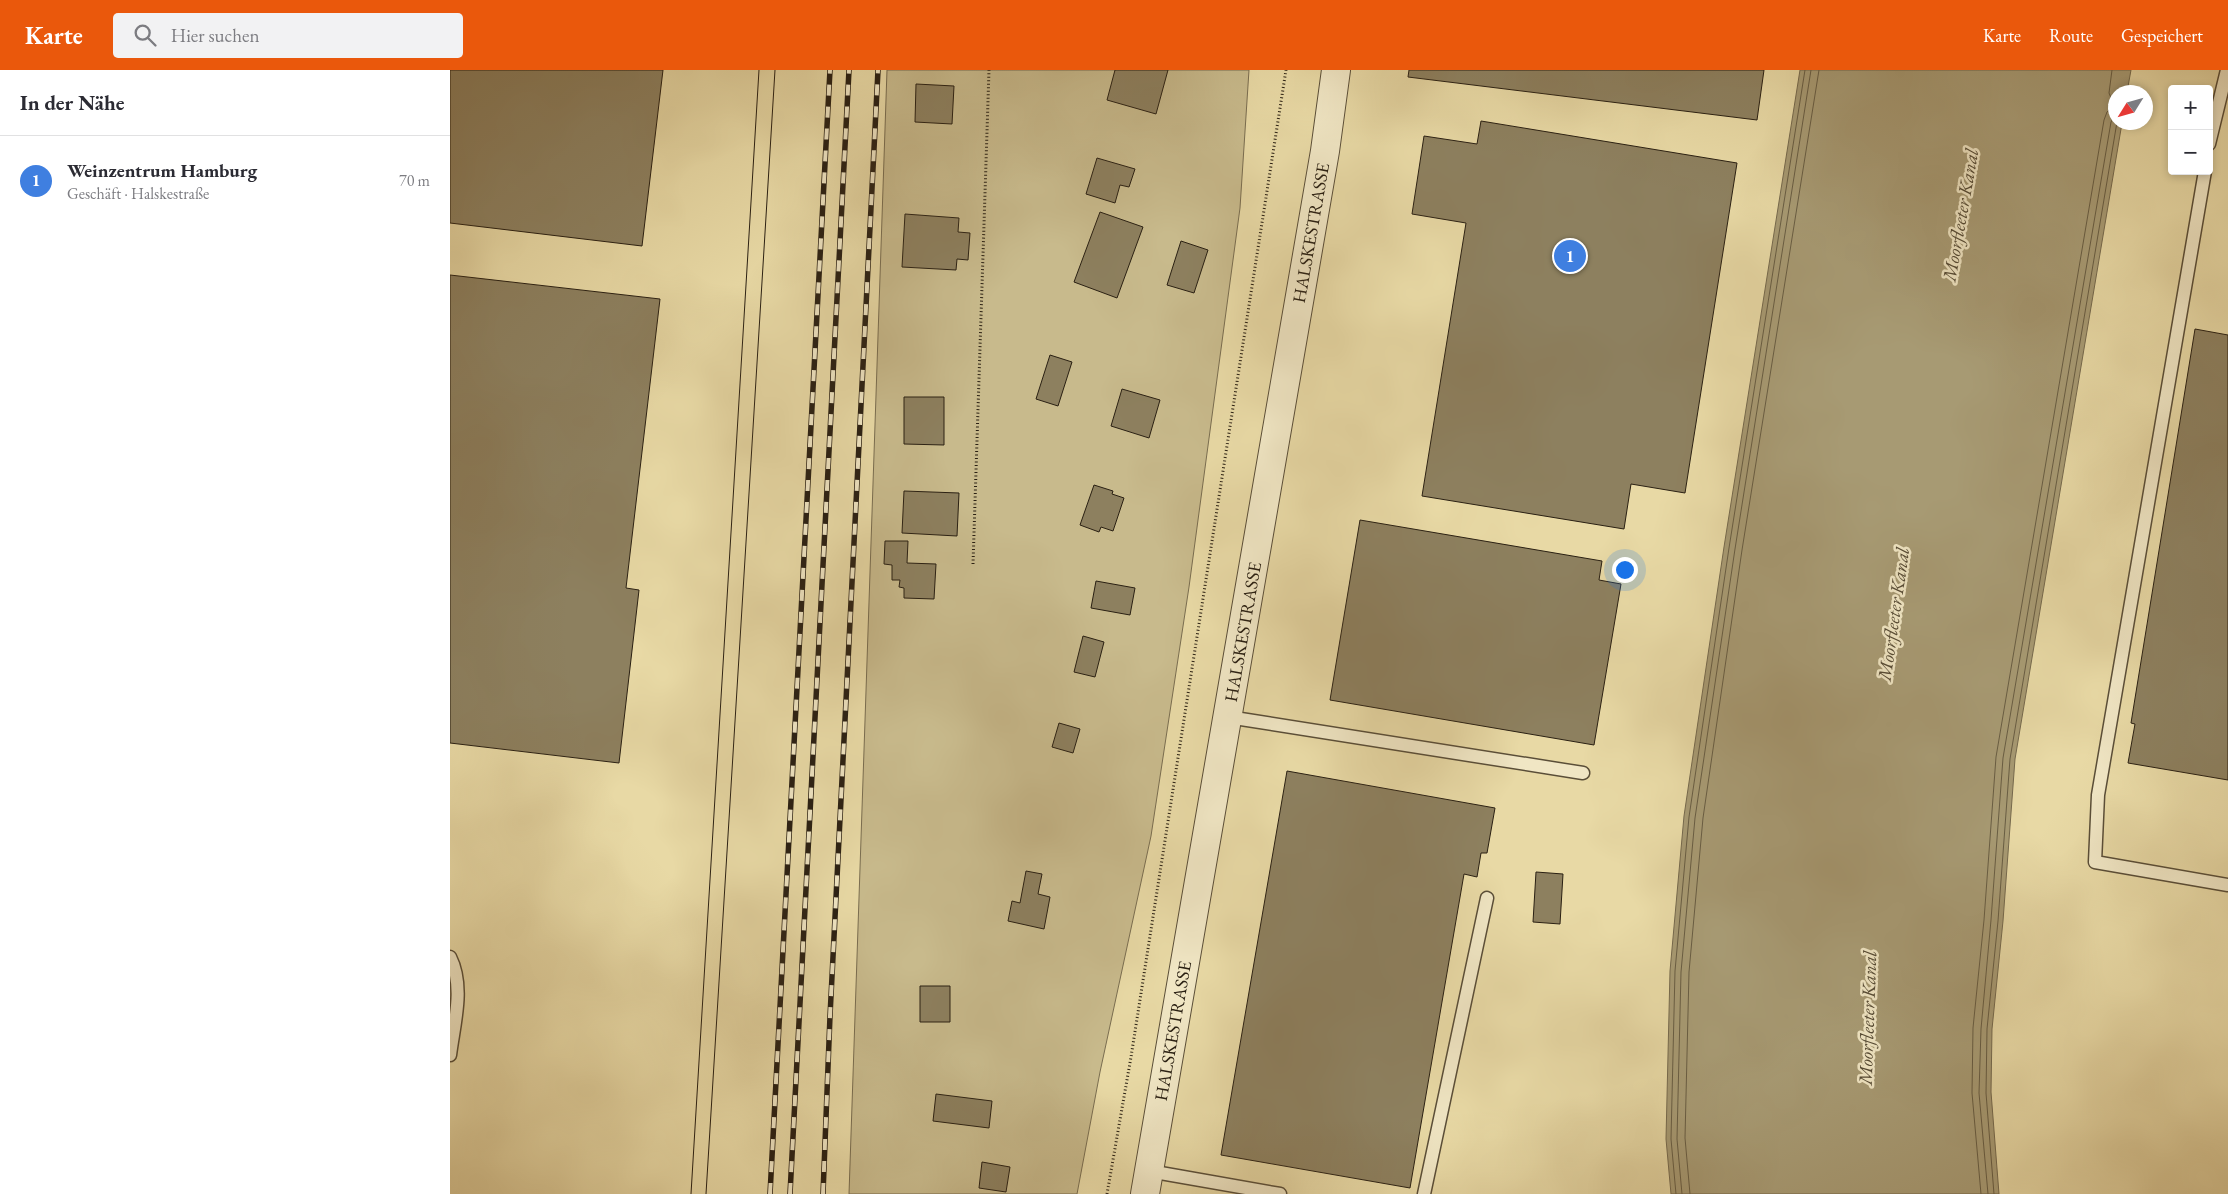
<!DOCTYPE html>
<html lang="de">
<meta charset="utf-8">
<style>
:root{--surface:#fff;--page:#f2f2f3;--text:#2b2b33;--muted:#7c7c81;--line:#e1e1e2;--accent:#ea580c}
body{margin:0;font-family:"EB Garamond",serif;background:var(--page);color:var(--text)}
.controls{position:absolute;right:15px;top:15px;display:grid;overflow:hidden;border-radius:5px;box-shadow:0 2px 8px #0003}
.controls button{width:45px;height:45px;display:grid;place-items:center;padding:0;border:0;border-bottom:1px solid var(--line);background:var(--surface);color:var(--text);font:25px sans-serif}
.compass{position:absolute;left:1658px;top:15px;width:45px;height:45px;border-radius:50%;background:var(--surface);box-shadow:0 2px 8px #0003;rotate:233deg}
.you{position:absolute;left:1174px;top:499px;width:18px;height:18px;margin:-12px;border:4px solid #fff;border-radius:50%;background:#1a73e8;box-shadow:0 0 0 8px #1a73e833}
.badge{display:grid;place-items:center;width:32px;height:32px;border-radius:50%;background:var(--accent);color:#fff;font-size:16px;font-weight:700}
.pin{position:absolute;translate:-50% -50%;border:2px solid #fff;box-shadow:0 1px 5px #0006}
.list{margin:0;padding:0;list-style:none}
h2{display:flex;justify-content:space-between;align-items:center;height:65px;margin:0;padding:0 20px;font-size:21px}
h2 small{font-size:16px;font-weight:400;color:var(--muted)}
.list li{display:grid;grid-template-columns:32px 1fr auto;gap:15px;align-items:center;box-sizing:border-box;height:90px;padding:0 20px;border-top:1px solid var(--line)}
.list b{display:block;font-size:19px;white-space:nowrap}
.list p{margin:0;font-size:16px;white-space:nowrap;color:var(--muted)}
.list em{font-size:16px;font-style:normal;color:var(--muted)}
.icon{flex:none;width:28px;height:28px;fill:none;stroke:currentColor;stroke-width:2;stroke-linecap:round;stroke-linejoin:round}
.map{position:relative;flex:none;width:1778px;height:1124px;overflow:hidden}
header{display:flex;align-items:center;gap:30px;box-sizing:border-box;height:70px;padding:0 25px;background:var(--accent);color:#fff}
header strong{font-size:24px}
nav{display:flex;gap:28px;margin-inline-start:auto;font-size:18px}
.search{width:350px;height:45px;background:var(--page);display:flex;align-items:center;gap:12px;box-sizing:border-box;padding:0 18px;border-radius:5px;color:var(--muted);font-size:19px}
main{display:flex}
aside{flex:1;background:var(--surface)}
.map>svg:first-child{display:block}
.green{fill:#c8ba8c;stroke:#796d50}
.water{fill:#a79a73;stroke:#75694d}
.lines{fill:none;stroke-linecap:round;stroke-linejoin:round}
.shore{stroke:#685d43;stroke-width:1}
.building{fill:#8d805f;stroke:#2a2013}
.service-casing{stroke:#5a4e38;stroke-width:15}
.tertiary-casing{stroke:#5a4e38;stroke-width:30}
.path{stroke:#2a2013;stroke-width:3;stroke-dasharray:1 2.5;stroke-linecap:butt}
.service{stroke:#f0e6c4;stroke-width:12}
.tertiary{stroke:#f0e6c4;stroke-width:28}
.tram{stroke:#2a2013;stroke-width:1}
.rail-casing{stroke:#2a2013;stroke-width:5.5}
.rail{stroke:#f0e6c4;stroke-width:4;stroke-dasharray:11;stroke-linecap:butt}
.labels{text-anchor:middle;stroke-width:5;stroke-linejoin:round;paint-order:stroke}
.street-label{font-size:18px;fill:#2a2013;stroke:#f0e6c4}
.water-label{font-size:19px;font-style:italic;fill:#564b35;stroke:#f0e6c4}
</style>
<header>
<strong>Karte</strong>
<div class="search"><svg class="icon" aria-label="search" viewBox="0 0 24 24"><circle cx="10" cy="10" r="6"/><path d="M15 15l6 6"/></svg>Hier suchen</div>
<nav><a>Karte</a><a>Route</a><a>Gespeichert</a></nav>
</header>
<main>
<aside>
<h2>In der Nähe<small></small></h2>
<ul class="list">
<li><span class="badge" style="background:#3f7fe0">1</span><div><b>Weinzentrum Hamburg</b><p>Geschäft · Halskestraße</p></div><em>70 m</em></li>
</ul>
</aside>
<div class="map">
<svg width="1778" height="1124" viewBox="0 0 1778 1124">
<rect width="100%" height="100%" fill="#e8d9a5"/>
<filter id="stains"><feTurbulence type="fractalNoise" baseFrequency=".004" numOctaves="4"/><feColorMatrix values="0 0 0 0 .2 0 0 0 0 .09 0 0 0 0 .02 0 0 0 .5 -.17"/></filter>
<radialGradient id="worn" r=".72"><stop offset=".6" stop-color="#630" stop-opacity="0"/><stop offset="1" stop-color="#630" stop-opacity=".3"/></radialGradient>
<path class="green" d="M 437,0 L 799,0 L 790,138 L 739,517 L 701,766 L 650,1002 L 627,1124 L 399,1124 Z"/>
<path class="water" d="M 1350,0 L 1681,0 L 1677,22 L 1666,22 L 1666,52 L 1672,53 L 1565,689 L 1553,851 L 1542,959 L 1541,1022 L 1549,1124 L 1221,1124 L 1216,1069 L 1220,901 L 1234,746 L 1274,477 Z"/>
<g class="lines">
<path class="shore" d="M 1226,1124 L 1221,1069 L 1225,901 L 1239,747 L 1279,478 L 1355,0
M 1232,1124 L 1227,1069 L 1231,902 L 1245,748 L 1285,479 L 1361,0
M 1240,1124 L 1235,1068 L 1239,902 L 1253,748 L 1292,480 L 1369,0
M 1531,1124 L 1522,1023 L 1523,958 L 1534,850 L 1546,687 L 1654,50 L 1657,42 L 1664,35 L 1659,23 L 1662,0
M 1538,1124 L 1529,1023 L 1531,959 L 1541,850 L 1553,688 L 1661,52 L 1666,44
M 1544,1124 L 1536,1023 L 1537,959 L 1548,851 L 1560,689 L 1667,52"/>
</g>
<path class="building" d="M 0,0 L 213,0 L 192,176 L 0,153 Z
M 665,0 L 718,0 L 706,44 L 657,30 Z
M 959,0 L 1314,0 L 1307,50 L 958,7 Z
M 466,14 L 504,16 L 502,54 L 465,52 Z
M 1031,51 L 1287,93 L 1235,423 L 1181,414 L 1174,459 L 972,426 L 1016,153 L 962,144 L 974,66 L 1027,74 Z
M 647,88 L 685,99 L 679,117 L 670,115 L 665,133 L 636,124 Z
M 650,142 L 693,157 L 667,228 L 624,212 Z
M 455,144 L 509,148 L 508,162 L 520,163 L 518,190 L 507,189 L 506,200 L 452,197 Z
M 731,171 L 758,180 L 744,223 L 717,215 Z
M 0,205 L 210,229 L 176,518 L 189,520 L 169,693 L 0,673 Z
M 1745,259 L 1778,265 L 1778,710 L 1678,693 L 1685,654 L 1681,653 Z
M 600,285 L 622,292 L 608,336 L 586,329 Z
M 672,319 L 710,330 L 699,368 L 661,356 Z
M 454,327 L 494,327 L 494,375 L 454,374 Z
M 644,415 L 663,421 L 662,424 L 674,428 L 663,461 L 651,457 L 649,462 L 630,455 Z
M 454,421 L 509,423 L 507,466 L 452,463 Z
M 910,450 L 1152,491 L 1149,510 L 1171,514 L 1144,675 L 880,630 Z
M 435,471 L 458,471 L 457,493 L 486,494 L 484,529 L 454,528 L 454,518 L 449,517 L 450,510 L 442,510 L 442,495 L 434,494 Z
M 646,511 L 685,518 L 680,545 L 641,538 Z
M 633,566 L 654,572 L 645,607 L 624,602 Z
M 609,653 L 630,659 L 623,683 L 602,677 Z
M 837,701 L 1045,738 L 1037,783 L 1031,783 L 1027,807 L 1014,804 L 960,1118 L 771,1085 Z
M 576,801 L 592,804 L 588,824 L 600,827 L 594,859 L 558,851 L 562,831 L 570,833 Z
M 1086,802 L 1113,804 L 1110,854 L 1083,852 Z
M 470,916 L 500,916 L 500,952 L 470,952 Z
M 486,1024 L 542,1031 L 539,1058 L 483,1051 Z
M 532,1092 L 560,1097 L 556,1122 L 529,1118 Z"/>
<g class="lines">
<defs>
<path id="service" d="M 1759,74 L 1777,0
M 1755,101 L 1648,725 L 1645,792 L 1778,815
M 778,647 L 1133,703
M 0,887 C 15,917 4,953 0,985
M 699,1101 L 830,1124
M 974,1124 L 1037,828"/>
<path id="tertiary" d="M 695,1124 L 875,81 L 886,0"/>
</defs>
<use href="#service" class="service-casing"/>
<use href="#tertiary" class="tertiary-casing"/>
<path class="path" d="M 523,494 L 539,0
M 657,1124 L 681,987 L 836,0"/>
<use href="#service" class="service"/>
<use href="#tertiary" class="tertiary"/>
<path class="tram" d="M 241,1124 L 309,0
M 256,1124 L 325,0"/>
<defs>
<path id="rail" d="M 320,1124 L 380,0
M 340,1124 L 399,0
M 373,1124 L 380,946 L 428,0"/>
</defs>
<use href="#rail" class="rail-casing"/>
<use href="#rail" class="rail"/>
</g>
<g class="labels">
<g class="street-label">
<text transform="translate(861 163) rotate(-80)" y="6">HALSKESTRASSE</text>
<text transform="translate(793 562) rotate(-80)" y="6">HALSKESTRASSE</text>
<text transform="translate(723 961) rotate(-80)" y="6">HALSKESTRASSE</text>
</g>
<g class="water-label">
<text transform="translate(1510 145) rotate(-80)" y="7">Moorfleeter Kanal</text>
<text transform="translate(1443 544) rotate(-82)" y="7">Moorfleeter Kanal</text>
<text transform="translate(1417 948) rotate(-88)" y="7">Moorfleeter Kanal</text>
</g>
</g>
<rect width="100%" height="100%" filter="url(#stains)"/>
<rect width="100%" height="100%" fill="url(#worn)"/>
</svg>
<div class="controls">
<button>+</button>
<button>−</button>
</div>
<svg class="compass" viewBox="-18 -18 36 36"><path d="M0-13l5 13h-10z" fill="#e53935"/><path d="M0 13l5-13h-10z" fill="#7c7c81"/></svg>
<div class="you"></div>
<div class="pin badge" style="left:1120px;top:186px;background:#3f7fe0">1</div>
</div>
</main>
